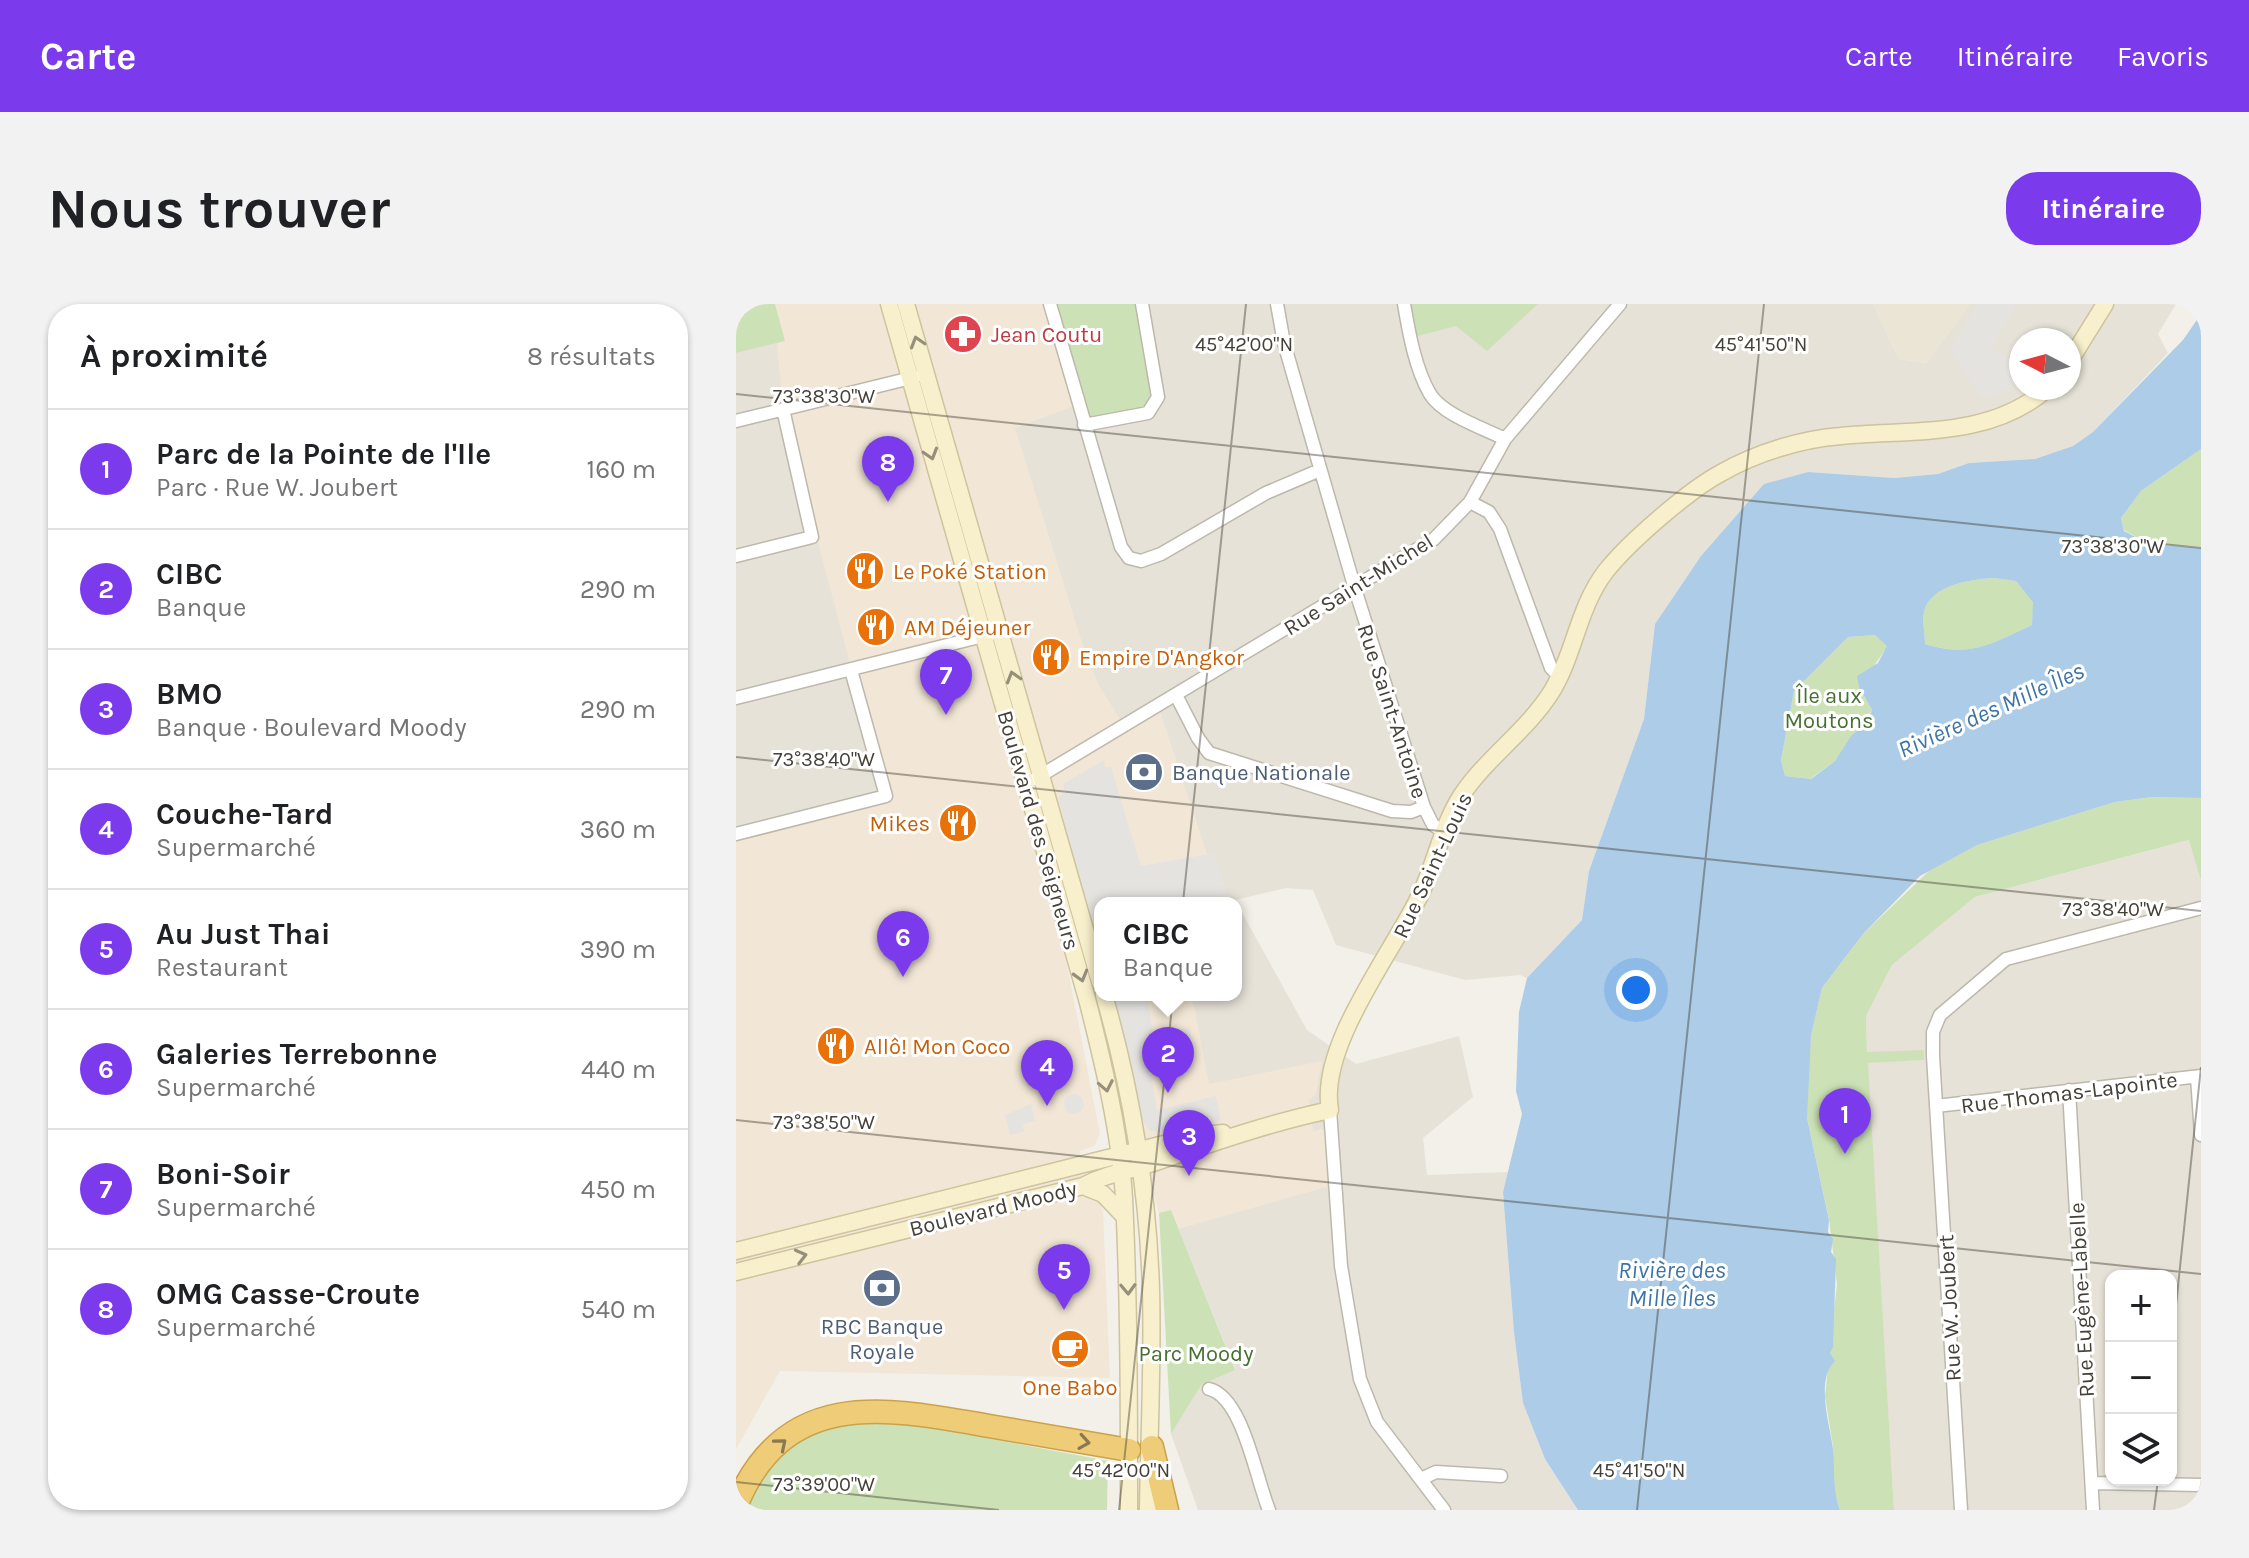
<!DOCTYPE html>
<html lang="fr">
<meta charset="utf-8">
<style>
:root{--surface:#fff;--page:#f2f2f2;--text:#202124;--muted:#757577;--line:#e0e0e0;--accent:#7c3aed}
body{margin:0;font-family:Karla,sans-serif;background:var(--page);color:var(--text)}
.controls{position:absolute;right:24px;bottom:24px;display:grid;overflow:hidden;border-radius:16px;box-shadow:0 2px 6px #0004}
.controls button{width:72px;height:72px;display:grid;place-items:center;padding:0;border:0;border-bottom:2px solid var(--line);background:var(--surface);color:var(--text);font:40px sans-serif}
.compass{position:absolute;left:1273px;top:24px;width:72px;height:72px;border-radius:50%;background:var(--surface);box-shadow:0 2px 6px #0004;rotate:276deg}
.you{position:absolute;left:900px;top:686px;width:28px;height:28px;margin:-20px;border:6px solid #fff;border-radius:50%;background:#1a73e8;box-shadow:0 0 0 12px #1a73e833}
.badge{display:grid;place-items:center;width:52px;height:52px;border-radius:50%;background:var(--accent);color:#fff;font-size:26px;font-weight:700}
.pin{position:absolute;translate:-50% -66px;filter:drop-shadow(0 2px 4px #0008)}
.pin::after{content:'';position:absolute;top:42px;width:28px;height:24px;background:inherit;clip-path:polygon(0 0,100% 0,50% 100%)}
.popup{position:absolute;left:358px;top:593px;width:148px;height:104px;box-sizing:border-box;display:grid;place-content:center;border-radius:16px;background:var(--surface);filter:drop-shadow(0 2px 6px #0005);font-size:26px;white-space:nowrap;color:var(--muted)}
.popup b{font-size:30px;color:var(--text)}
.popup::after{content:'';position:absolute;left:50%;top:100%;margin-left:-16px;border:16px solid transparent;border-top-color:var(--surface)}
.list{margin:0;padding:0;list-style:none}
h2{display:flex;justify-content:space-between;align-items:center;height:104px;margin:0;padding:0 32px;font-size:34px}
h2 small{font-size:26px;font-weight:400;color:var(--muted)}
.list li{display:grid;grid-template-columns:52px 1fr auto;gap:24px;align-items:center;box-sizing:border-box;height:120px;padding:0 32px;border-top:2px solid var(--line)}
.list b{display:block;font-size:30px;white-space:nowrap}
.list p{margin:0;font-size:26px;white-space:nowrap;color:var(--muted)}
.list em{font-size:26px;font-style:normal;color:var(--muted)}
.icon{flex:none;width:44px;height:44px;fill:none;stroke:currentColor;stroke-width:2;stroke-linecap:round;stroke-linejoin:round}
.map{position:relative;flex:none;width:1465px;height:1206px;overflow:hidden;border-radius:32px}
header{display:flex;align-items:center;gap:48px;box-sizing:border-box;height:112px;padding:0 40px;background:var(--accent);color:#fff}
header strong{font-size:38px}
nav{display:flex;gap:44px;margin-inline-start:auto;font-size:28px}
.intro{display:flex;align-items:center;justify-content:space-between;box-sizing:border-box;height:192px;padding:0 48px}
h1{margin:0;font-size:56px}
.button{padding:20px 36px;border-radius:32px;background:var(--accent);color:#fff;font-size:28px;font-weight:700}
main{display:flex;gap:48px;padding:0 48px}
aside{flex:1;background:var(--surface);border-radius:32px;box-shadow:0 2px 6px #0004}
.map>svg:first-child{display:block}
.residential{fill:#e6e2d7;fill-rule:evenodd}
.commercial{fill:#f2e7d6}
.education{fill:#eae5d4}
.green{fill:#cce2b6}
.parking{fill:#e4e3e0}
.water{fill:#accce8;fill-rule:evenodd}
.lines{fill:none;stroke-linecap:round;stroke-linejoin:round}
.street-casing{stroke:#bdb8ac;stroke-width:15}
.secondary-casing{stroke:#cdc39d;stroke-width:19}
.highway-casing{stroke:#cca249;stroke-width:25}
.street{stroke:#fff;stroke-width:12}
.secondary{stroke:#f8f0cc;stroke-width:16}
.highway{stroke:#eecc78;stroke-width:22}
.oneway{stroke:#968f7b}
.oneway2{stroke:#897852}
.ticks{fill:none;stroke:#454038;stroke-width:2;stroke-opacity:0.45}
.labels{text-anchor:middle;stroke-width:6;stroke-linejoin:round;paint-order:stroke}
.health-label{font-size:22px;fill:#be3a42;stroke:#fff;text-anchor:start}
.food-label{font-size:22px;fill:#c56008;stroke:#fff;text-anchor:start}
.street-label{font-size:22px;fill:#454038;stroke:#fff}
.park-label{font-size:22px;fill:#467032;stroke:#fff}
.service-label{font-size:22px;fill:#4e5e75;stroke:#fff;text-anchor:start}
.water-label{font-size:24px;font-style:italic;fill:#3d74a5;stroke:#fff}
.ticks-label{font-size:20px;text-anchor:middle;fill:#454038;stroke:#fff;stroke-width:6;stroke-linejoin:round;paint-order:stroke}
</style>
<header>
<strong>Carte</strong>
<nav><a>Carte</a><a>Itinéraire</a><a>Favoris</a></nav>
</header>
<div class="intro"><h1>Nous trouver</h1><a class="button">Itinéraire</a></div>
<main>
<aside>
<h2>À proximité<small>8 résultats</small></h2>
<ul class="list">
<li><span class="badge">1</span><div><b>Parc de la Pointe de l'Ile</b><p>Parc · Rue W. Joubert</p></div><em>160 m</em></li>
<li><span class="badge">2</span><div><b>CIBC</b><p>Banque</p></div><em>290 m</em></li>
<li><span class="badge">3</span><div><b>BMO</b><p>Banque · Boulevard Moody</p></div><em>290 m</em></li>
<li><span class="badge">4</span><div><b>Couche-Tard</b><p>Supermarché</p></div><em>360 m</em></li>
<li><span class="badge">5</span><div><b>Au Just Thai</b><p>Restaurant</p></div><em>390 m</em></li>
<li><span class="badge">6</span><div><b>Galeries Terrebonne</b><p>Supermarché</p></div><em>440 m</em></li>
<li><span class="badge">7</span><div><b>Boni-Soir</b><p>Supermarché</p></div><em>450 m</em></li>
<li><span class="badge">8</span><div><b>OMG Casse-Croute</b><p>Supermarché</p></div><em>540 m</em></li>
</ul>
</aside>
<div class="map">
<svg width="1465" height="1206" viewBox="0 0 1465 1206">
<rect width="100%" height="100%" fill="#f2f0e8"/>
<path class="residential" d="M 39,0 L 1137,0 L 1163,55 L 1190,59 L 1234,0 L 1440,0 L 1422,30 L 1432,49 L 1357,128 L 1337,142 L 1299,155 L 1233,159 L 1202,170 L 1158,174 L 1072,168 L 1028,181 L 965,252 L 919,320 L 908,415 L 853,567 L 846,616 L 791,674 L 784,671 L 729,676 L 600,641 L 577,586 L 550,584 L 499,596 L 571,726 L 620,760 L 723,732 L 737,793 L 687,834 L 691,871 L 772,868 L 767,888 L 778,1028 L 787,1099 L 809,1155 L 842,1206 L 462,1206 L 435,1130 L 466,1080 L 499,1065 L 435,906 L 423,909 L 367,691 L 500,691 L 500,599 L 364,599 L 324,539 L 282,530 L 0,530 L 0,49 L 48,37 ZM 1285,36 L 1333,36 L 1333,84 L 1285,84 Z
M 1454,536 L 1465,577 L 1465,1206 L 1158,1206 L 1131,758 L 1188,756 L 1188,747 L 1131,749 L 1130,712 L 1156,661 L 1239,593 ZM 1375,972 L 1435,972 L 1435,1176 L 1375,1176 Z"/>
<path class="commercial" d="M 39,0 L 149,0 L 308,543 L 364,830 L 358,842 L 344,847 L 351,893 L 363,898 L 367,907 L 374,1074 L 44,1067 L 0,1145 L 0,530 L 149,493 L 47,105 L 41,39 L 48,37 Z
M 170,0 L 314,0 L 341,101 L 279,124 L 344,332 L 362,380 L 389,423 L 422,401 L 487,599 L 364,599 L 364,677 Z
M 368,691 L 456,691 L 473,780 L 586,757 L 580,790 L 573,796 L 577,827 L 587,825 L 591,836 L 594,882 L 442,925 L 435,906 L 423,909 Z"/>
<path class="education" d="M 1137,0 L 1234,0 L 1191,59 L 1163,55 Z"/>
<path class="green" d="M 0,0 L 39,0 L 49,37 L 0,49 Z
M 314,0 L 406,0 L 422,93 L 412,109 L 348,121 Z
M 668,0 L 802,0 L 751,47 L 720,22 L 674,34 Z
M 1465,145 L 1465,243 L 1413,240 L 1388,226 L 1385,214 L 1405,187 Z
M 1258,274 L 1280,277 L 1298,298 L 1296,321 C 1255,340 1235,354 1189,340 C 1189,330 1186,317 1188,308 C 1194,281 1236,275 1258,274 Z
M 1139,331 L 1152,342 L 1123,383 L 1136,406 L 1099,457 L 1074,475 L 1049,472 L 1045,456 L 1058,387 L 1112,333 Z
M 1416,493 L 1465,494 L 1465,577 L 1453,536 L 1239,593 L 1156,661 L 1130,712 L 1131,748 L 1188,746 L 1188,756 L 1132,759 L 1158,1206 L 1104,1206 L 1097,1183 L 1097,1142 L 1089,1092 L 1101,980 L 1093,915 L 1071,814 L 1069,793 L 1075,732 L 1086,684 L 1127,630 L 1194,566 L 1241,541 L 1379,498 Z
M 435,906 L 499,1066 L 466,1080 L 435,1130 L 423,909 Z
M 145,1114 L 372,1157 L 371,1206 L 8,1206 C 25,1174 45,1136 82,1123 C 101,1117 126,1117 145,1114 Z"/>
<path class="parking" d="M 1242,0 L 1281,0 L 1255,44 L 1285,62 L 1285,76 L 1259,92 L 1246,94 L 1214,46 Z
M 368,456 L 369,463 L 375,463 L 405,562 L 478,549 L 494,599 L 430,599 L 428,594 L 411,599 L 364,599 L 364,614 L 357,617 L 364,617 L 364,656 L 322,493 L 329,489 L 327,480 Z
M 374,691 L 411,691 L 417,729 L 453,724 L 456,735 L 410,743 L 421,806 L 480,792 L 485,817 L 424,828 L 414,827 L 407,817 Z
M328 800a10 10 0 1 1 20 0a10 10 0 1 1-20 0Z
M 295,800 L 299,817 L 287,820 L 288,828 L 274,831 L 269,811 Z"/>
<path class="water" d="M 1465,10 L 1465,145 L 1405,187 L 1385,214 L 1388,227 L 1413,240 L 1465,244 L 1465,494 L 1416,493 L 1379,498 L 1241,541 L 1184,572 L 1127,630 L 1086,684 L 1075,732 L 1071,814 L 1093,916 L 1092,928 L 1097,935 L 1095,948 L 1100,955 L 1097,1043 L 1094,1049 L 1099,1057 C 1079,1076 1094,1121 1097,1145 C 1099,1167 1096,1185 1104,1206 L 842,1206 L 809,1155 L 787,1099 L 778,1028 L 767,888 L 786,810 L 780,787 L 783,708 L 791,674 L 846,616 L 853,567 L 908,415 L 919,320 L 965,252 L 1028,180 L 1072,168 L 1158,174 L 1202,170 L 1233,159 L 1299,155 L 1337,142 L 1357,128 L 1447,36 ZM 1258,274 L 1280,277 L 1297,298 L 1296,321 C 1255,340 1234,354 1189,340 C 1189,330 1186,317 1188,308 C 1194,281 1236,275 1258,274 ZM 1139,331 L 1151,342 L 1142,359 L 1121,372 L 1123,383 L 1136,406 L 1130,419 L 1115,432 L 1099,457 L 1075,475 L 1049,472 L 1045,456 L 1058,387 L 1112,333 Z"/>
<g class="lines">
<defs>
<path id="street" d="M 314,0 L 385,243 L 393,254 L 405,257 L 425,250 L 530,189 L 584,166
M 541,0 L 548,39 L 619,285 L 688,503 L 697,521 L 709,528
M 668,0 C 673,29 679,64 694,90 C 707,111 747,124 769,135
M 0,117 L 179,73
M 348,121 L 412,109 L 422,93 L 406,0
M 734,198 L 753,208 L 764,225 L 815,364 L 823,372
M 0,252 L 76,233 L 47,105
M 440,391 L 462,434 L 473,449 L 656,507 L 675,508 L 688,503
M 0,394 L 263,328
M 299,475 L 698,235 L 734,198 L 769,135 L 884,0
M 0,530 L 150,492 L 115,366
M 1461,773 L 1465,831
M 1333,786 L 1357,1206
M 1200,802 L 1465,772
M 594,806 L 605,962 L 624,1075 L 641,1118 L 708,1206
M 473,1085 C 507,1093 520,1175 533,1206
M 685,1175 L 700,1168 L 765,1172
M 1356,1179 L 1465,1181
M 1225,1206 L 1197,752 L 1197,728 L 1204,711 L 1270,655 L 1465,604"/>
<path id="secondary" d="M 153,0 L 351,695 C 367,758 384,828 388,894 C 393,997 393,1102 393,1206
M 170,0 L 364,678
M 1333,58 L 1369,0
M 368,691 C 395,785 412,888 415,986 C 417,1060 413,1133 412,1206
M 347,882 L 367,890 L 387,911
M 0,947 L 460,832 L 487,829
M 0,968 L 347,882 C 369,870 393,867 417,859 C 476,839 533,819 594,806 C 582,741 659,646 686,587 C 700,556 707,520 725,492 C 751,453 791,427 816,387 C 839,349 842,303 870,267 C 893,238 953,186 985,169 C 1020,149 1065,135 1105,132 C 1176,125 1254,135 1312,84"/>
<path id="highway" d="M 416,1143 L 431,1206
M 0,1202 C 49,1082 151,1104 253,1122 C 300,1130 347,1138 393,1146"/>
</defs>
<use href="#street" class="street-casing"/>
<use href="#secondary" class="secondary-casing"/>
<use href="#highway" class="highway-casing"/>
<use href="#street" class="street"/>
<use href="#secondary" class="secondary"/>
<use href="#highway" class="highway"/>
</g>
<defs><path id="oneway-chevron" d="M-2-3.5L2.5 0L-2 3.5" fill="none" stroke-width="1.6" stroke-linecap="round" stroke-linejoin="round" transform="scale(2)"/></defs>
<g class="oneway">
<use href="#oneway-chevron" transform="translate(181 38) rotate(-107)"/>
<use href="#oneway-chevron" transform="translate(195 150) rotate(73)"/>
<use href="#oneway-chevron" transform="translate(277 373) rotate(-107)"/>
<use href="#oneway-chevron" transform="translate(345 672) rotate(74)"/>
<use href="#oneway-chevron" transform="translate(370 782) rotate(79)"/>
<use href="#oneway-chevron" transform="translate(65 952) rotate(-14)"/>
<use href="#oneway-chevron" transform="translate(392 985) rotate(88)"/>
</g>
<g class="oneway2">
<use href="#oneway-chevron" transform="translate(348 1138) rotate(9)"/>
<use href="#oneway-chevron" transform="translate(45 1140) rotate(-40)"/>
</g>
<path class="ticks" d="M 0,90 L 1465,244M 0,453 L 1465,607M 0,816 L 1465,970M 1435,1049 L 1465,763M 0,1178 L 263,1206M 383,1206 L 510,0M 901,1206 L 1028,0M 1418,1206 L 1422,1176"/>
<defs>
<symbol id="pharmacy-disc" viewBox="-11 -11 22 22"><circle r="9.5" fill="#e0444e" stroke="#fff"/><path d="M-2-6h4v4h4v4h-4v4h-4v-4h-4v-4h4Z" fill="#fff"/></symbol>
<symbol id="restaurant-disc" viewBox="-11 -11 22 22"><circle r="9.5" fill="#e8710a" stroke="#fff"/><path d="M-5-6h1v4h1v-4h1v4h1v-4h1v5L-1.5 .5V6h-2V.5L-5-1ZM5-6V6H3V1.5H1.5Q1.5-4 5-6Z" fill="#fff"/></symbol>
<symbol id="bank-disc" viewBox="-11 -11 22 22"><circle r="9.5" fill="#5c6f8a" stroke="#fff"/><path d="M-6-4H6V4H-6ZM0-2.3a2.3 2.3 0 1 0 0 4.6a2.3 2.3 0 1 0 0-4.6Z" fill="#fff"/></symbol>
<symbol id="cafe-disc" viewBox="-11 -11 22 22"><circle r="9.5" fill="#e8710a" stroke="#fff"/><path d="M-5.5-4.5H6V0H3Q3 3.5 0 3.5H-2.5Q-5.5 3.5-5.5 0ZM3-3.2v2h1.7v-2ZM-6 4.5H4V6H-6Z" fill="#fff"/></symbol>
</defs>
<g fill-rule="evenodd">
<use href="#pharmacy-disc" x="205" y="8" width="44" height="44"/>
<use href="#restaurant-disc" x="107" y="245" width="44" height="44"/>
<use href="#restaurant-disc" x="118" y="301" width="44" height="44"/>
<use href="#restaurant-disc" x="293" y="331" width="44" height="44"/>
<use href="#bank-disc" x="386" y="446" width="44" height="44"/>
<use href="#restaurant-disc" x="200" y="497" width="44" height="44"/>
<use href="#restaurant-disc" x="78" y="720" width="44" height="44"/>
<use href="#bank-disc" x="124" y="962" width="44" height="44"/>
<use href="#cafe-disc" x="312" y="1023" width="44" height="44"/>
</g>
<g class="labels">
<g class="health-label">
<text x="255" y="38">Jean Coutu</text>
</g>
<g class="food-label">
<text x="157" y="275">Le Poké Station</text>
<text x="168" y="331">AM Déjeuner</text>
<text x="343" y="361">Empire D'Angkor</text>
<text x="194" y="527" text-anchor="end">Mikes</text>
<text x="128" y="750">Allô! Mon Coco</text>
<text x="334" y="1091" text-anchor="middle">One Babo</text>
</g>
<g class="street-label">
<text transform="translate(622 280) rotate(-32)" y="8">Rue Saint-Michel</text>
<text transform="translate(657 407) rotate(72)" y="8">Rue Saint-Antoine</text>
<text transform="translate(303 526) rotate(74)" y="8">Boulevard des Seigneurs</text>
<text transform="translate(696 561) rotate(-65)" y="8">Rue Saint-Louis</text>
<text transform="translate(1333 788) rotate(-7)" y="8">Rue Thomas-Lapointe</text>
<text transform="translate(257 904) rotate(-14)" y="8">Boulevard Moody</text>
<text transform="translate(1345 996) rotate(-93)" y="8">Rue Eugène-Labelle</text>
<text transform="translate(1213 1004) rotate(-93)" y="8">Rue W. Joubert</text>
</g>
<g class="park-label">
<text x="1093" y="399">Île aux<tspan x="1093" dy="25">Moutons</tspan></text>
<text x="460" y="1057">Parc Moody</text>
</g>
<g class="service-label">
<text x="436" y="476">Banque Nationale</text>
<text x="146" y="1030" text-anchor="middle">RBC Banque<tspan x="146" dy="25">Royale</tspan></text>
</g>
<g class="water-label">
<text transform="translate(1255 406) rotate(-24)" y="8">Rivière des Mille Îles</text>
<text x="936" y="974">Rivière des<tspan x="936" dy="28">Mille Îles</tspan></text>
</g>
</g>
<g class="ticks-label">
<text x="508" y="47">45°42'00"N</text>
<text x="1025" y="47">45°41'50"N</text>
<text x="88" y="99">73°38'30"W</text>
<text x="1377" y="249">73°38'30"W</text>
<text x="88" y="462">73°38'40"W</text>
<text x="1377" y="612">73°38'40"W</text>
<text x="88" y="825">73°38'50"W</text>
<text x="385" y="1173">45°42'00"N</text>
<text x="903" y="1173">45°41'50"N</text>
<text x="88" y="1187">73°39'00"W</text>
</g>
</svg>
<div class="controls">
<button>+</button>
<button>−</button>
<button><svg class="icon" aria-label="layers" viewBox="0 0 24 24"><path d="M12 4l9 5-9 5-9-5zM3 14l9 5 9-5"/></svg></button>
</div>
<svg class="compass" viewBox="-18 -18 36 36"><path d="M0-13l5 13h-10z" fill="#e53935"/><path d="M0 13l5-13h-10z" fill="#757577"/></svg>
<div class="you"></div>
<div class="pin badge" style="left:1109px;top:850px">1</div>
<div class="pin badge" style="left:432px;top:789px">2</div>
<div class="popup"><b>CIBC</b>Banque</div>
<div class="pin badge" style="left:453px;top:872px">3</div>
<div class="pin badge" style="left:311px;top:802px">4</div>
<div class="pin badge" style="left:328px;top:1006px">5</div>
<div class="pin badge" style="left:167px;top:673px">6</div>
<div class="pin badge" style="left:210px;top:411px">7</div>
<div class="pin badge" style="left:152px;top:198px">8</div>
</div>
</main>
